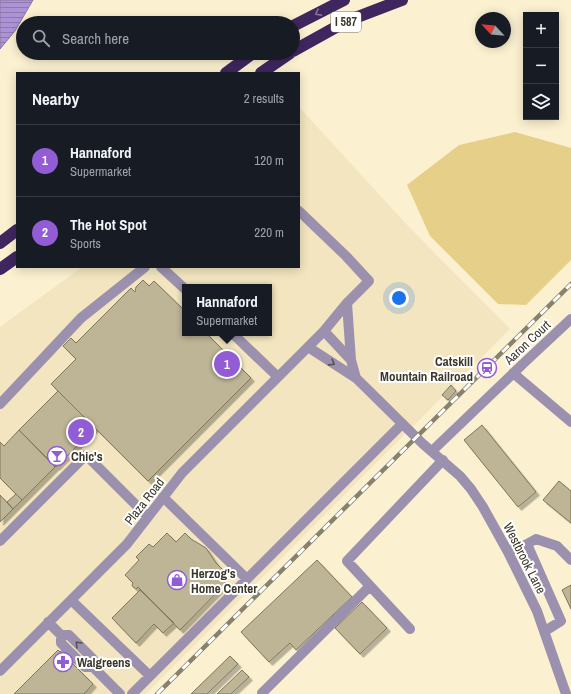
<!DOCTYPE html>
<meta charset="utf-8">
<style>
:root{--surface:#171b24;--page:#20242c;--text:#f1f3f6;--muted:#9ea1a6;--line:#363941;--accent:#925cd5}
body{margin:0;font-family:"Archivo Narrow",sans-serif;background:var(--page);color:var(--text)}
.controls{position:absolute;right:12px;top:12px;display:grid;overflow:hidden;border-radius:0px;box-shadow:0 2px 10px #0003}
.controls button{width:36px;height:36px;display:grid;place-items:center;padding:0;border:0;border-bottom:1px solid var(--line);background:var(--surface);color:var(--text);font:20px sans-serif}
.compass{position:absolute;left:475px;top:12px;width:36px;height:36px;border-radius:50%;background:var(--surface);box-shadow:0 2px 10px #0003;rotate:296deg}
.you{position:absolute;left:399px;top:298px;width:14px;height:14px;margin:-10px;border:3px solid #fff;border-radius:50%;background:#1a73e8;box-shadow:0 0 0 6px #1a73e833}
.badge{display:grid;place-items:center;width:26px;height:26px;border-radius:50%;background:var(--accent);color:#fff;font-size:13px;font-weight:700}
.pin{position:absolute;translate:-50% -50%;border:2px solid #fff;box-shadow:0 1px 4px #0006}
.popup{position:absolute;left:182px;top:284px;width:90px;height:52px;box-sizing:border-box;display:grid;place-content:center;border-radius:0px;background:var(--surface);filter:drop-shadow(0 1px 3px #0005);font-size:13px;white-space:nowrap;color:var(--muted)}
.popup b{font-size:15px;color:var(--text)}
.popup::after{content:'';position:absolute;left:50%;top:100%;margin-left:-8px;border:8px solid transparent;border-top-color:var(--surface)}
.list{margin:0;padding:0;list-style:none}
h2{display:flex;justify-content:space-between;align-items:center;height:52px;margin:0;padding:0 16px;font-size:17px}
h2 small{font-size:13px;font-weight:400;color:var(--muted)}
.list li{display:grid;grid-template-columns:26px 1fr auto;gap:12px;align-items:center;box-sizing:border-box;height:72px;padding:0 16px;border-top:1px solid var(--line)}
.list b{display:block;font-size:15px;white-space:nowrap}
.list p{margin:0;font-size:13px;white-space:nowrap;color:var(--muted)}
.list em{font-size:13px;font-style:normal;color:var(--muted)}
.icon{flex:none;width:22px;height:22px;fill:none;stroke:currentColor;stroke-width:2;stroke-linecap:round;stroke-linejoin:round}
.map{position:relative;flex:none;width:571px;height:694px;overflow:hidden}
.search{position:absolute;background:var(--surface);box-shadow:0 2px 10px #0003;left:16px;top:16px;width:284px;height:44px;display:flex;align-items:center;gap:10px;box-sizing:border-box;padding:0 14px;border-radius:22px;color:var(--muted);font-size:15px}
.panel{position:absolute;background:var(--surface);box-shadow:0 2px 10px #0003;left:16px;top:72px;width:284px;height:196px;border-radius:0px}
.map>svg:first-child{display:block}
.built{fill:#f2e5bf;fill-rule:evenodd}
.garden{fill:#e6cf88}
.water{fill:url(#water-rules);stroke:#8a77a2}
.building{fill:#beb496;stroke:#7f765a;filter:url(#shadow)}
.lines{fill:none;stroke-linecap:round;stroke-linejoin:round}
.minor{stroke:#9b91ae;stroke-width:10}
.highway{stroke:#3f265f;stroke-width:12}
.rail-casing{stroke:#88816d;stroke-width:4.5}
.rail{stroke:#fff;stroke-width:3;stroke-dasharray:9;stroke-linecap:butt}
.oneway{stroke:#827297}
.oneway2{stroke:#575152}
.labels{text-anchor:middle;stroke-width:4;stroke-linejoin:round;paint-order:stroke}
.shield{fill:#fff;stroke:#75726a;stroke-width:1}
.shield-label{font-size:12px;font-weight:bold;fill:#3a362a}
.street-label{font-size:13px;fill:#3a362a;stroke:#fff}
.poi-label{font-size:13px;font-weight:bold;fill:#3a362a;stroke:#fff;text-anchor:start}
</style>
<div class="map">
<svg width="571" height="694" viewBox="0 0 571 694">
<defs>
<pattern id="water-rules" width="6" height="5" patternUnits="userSpaceOnUse"><rect width="6" height="5" fill="#ac93d5"/><path d="M0 2.5h6" fill="none" stroke="#8d79ad"/></pattern>
<filter id="shadow"><feDropShadow dx="3.5" dy="3.5" stdDeviation="0" flood-color="#0004"/></filter>
</defs>
<rect width="100%" height="100%" fill="#fbf1d1"/>
<path class="built" d="M 299,107 L 409,227 L 510,329 L 146,694 L 0,694 L 0,327 L 82,267 L 299,267 ZM 185,287 L 269,287 L 269,333 L 185,333 Z"/>
<path class="garden" d="M 515,132 L 571,148 L 571,260 L 526,305 L 498,304 L 430,236 L 407,185 L 459,145 Z"/>
<path class="water" d="M 0,0 L 33,0 L 15,31 L 0,49 Z"/>
<path class="building" d="M 143,280 L 149,286 L 154,281 L 185,311 L 185,333 L 206,333 L 251,378 L 148,481 L 51,384 L 76,359 L 63,346 L 71,338 L 76,343 L 131,288 L 135,292 L 136,287 Z
M 451,385 L 456,391 L 448,400 L 442,395 Z
M 58,391 L 95,428 L 56,467 L 19,430 Z
M 482,425 L 536,492 L 518,507 L 464,440 Z
M 19,430 L 55,467 L 22,500 L 0,478 L 0,442 L 4,446 Z
M 559,481 L 571,491 L 571,523 L 543,500 Z
M 16,494 L 22,500 L 13,509 L 7,502 Z
M 0,495 L 13,509 L 0,522 Z
M 167,533 L 176,542 L 185,533 L 191,539 L 206,548 L 216,563 L 225,572 L 220,578 L 226,583 L 180,630 L 138,587 L 136,589 L 133,587 L 132,585 L 133,583 L 125,575 L 139,560 L 136,557 L 149,544 L 153,547 Z
M 317,560 L 352,597 L 296,650 L 290,643 L 269,662 L 241,632 Z
M 571,585 L 571,609 L 562,590 Z
M 140,590 L 174,623 L 163,633 L 154,624 L 136,643 L 112,618 Z
M 362,602 L 387,628 L 360,654 L 335,628 Z
M 66,646 L 76,655 L 70,661 L 93,684 L 84,694 L 14,694 L 58,650 L 60,652 Z
M 230,656 L 238,664 L 207,694 L 191,694 Z
M 242,670 L 249,677 L 231,694 L 217,694 Z"/>
<g class="lines">
<path class="minor" d="M 161,267 L 185,289
M 347,303 L 351,360
M 324,331 L 351,360 L 356,378
M 232,333 L 278,377
M 308,347 L 356,378 L 423,444 L 460,476 L 471,489 L 483,507 L 508,552 L 537,611 L 566,694
M 513,373 L 571,422
M 0,404 L 81,318 L 145,267
M 432,451 L 526,361 L 571,319
M 163,497 L 247,579
M 0,541 L 86,455 L 148,517
M 527,544 L 536,539 L 557,546 L 571,560
M 508,552 L 527,544 L 561,621 L 545,631
M 71,600 L 150,676
M 48,622 L 61,635 L 69,635 L 93,659 L 93,667 L 120,694
M 410,629 L 347,561 L 443,460
M 61,635 L 61,643 L 85,667 L 93,667
M 0,671 L 127,544 L 182,473 L 324,331 L 347,303 L 369,281 L 346,256 L 299,211
M 262,693 L 370,586
M 132,694 L 402,424"/>
<path class="highway" d="M 293,26 L 344,0
M 293,51 L 347,21 L 402,0
M 226,73 L 253,53
M 261,73 L 290,53
M 0,243 L 17,230
M 0,269 L 17,257"/>
<defs>
<path id="rail" d="M 157,694 L 571,284"/>
</defs>
<use href="#rail" class="rail-casing"/>
<use href="#rail" class="rail"/>
</g>
<defs><path id="oneway-chevron" d="M-2-3.5L2.5 0L-2 3.5" fill="none" stroke-width="1.6" stroke-linecap="round" stroke-linejoin="round"/></defs>
<use class="oneway" href="#oneway-chevron" transform="translate(318 13) rotate(152)"/>
<g class="oneway2">
<use href="#oneway-chevron" transform="translate(332 363) rotate(32)"/>
<use href="#oneway-chevron" transform="translate(78 644) rotate(-135)"/>
</g>
<defs>
<symbol id="station-ring" viewBox="-11 -11 22 22"><circle r="9.5" fill="#fff" stroke="#925cd5" stroke-width="1.5"/><path d="M-3-6H3Q5-6 5-4V2Q5 4 3 4L4.5 6H3L1.5 4h-3L-3 6H-4.5L-3 4Q-5 4-5 2V-4Q-5-6-3-6ZM-3.5-4v3h7v-3ZM-3.5 1v1.5H-2V1ZM2 1v1.5H3.5V1Z" fill="#925cd5"/></symbol>
<symbol id="bar-ring" viewBox="-11 -11 22 22"><circle r="9.5" fill="#fff" stroke="#925cd5" stroke-width="1.5"/><path d="M-6-5H6L.8 .8V4.5H3.5V6h-7V4.5H-.8V.8Z" fill="#925cd5"/></symbol>
<symbol id="shop-ring" viewBox="-11 -11 22 22"><circle r="9.5" fill="#fff" stroke="#925cd5" stroke-width="1.5"/><path d="M-5-2.5h2.3a2.7 3.5 0 0 1 5.4 0H5L5.5 6h-11ZM-1.5-2.5h3a1.5 2.3 0 0 0-3 0Z" fill="#925cd5"/></symbol>
<symbol id="pharmacy-ring" viewBox="-11 -11 22 22"><circle r="9.5" fill="#fff" stroke="#925cd5" stroke-width="1.5"/><path d="M-2-6h4v4h4v4h-4v4h-4v-4h-4v-4h4Z" fill="#925cd5"/></symbol>
</defs>
<g fill-rule="evenodd">
<use href="#station-ring" x="476" y="357" width="22" height="22"/>
<use href="#bar-ring" x="46" y="445" width="22" height="22"/>
<use href="#shop-ring" x="166" y="569" width="22" height="22"/>
<use href="#pharmacy-ring" x="52" y="651" width="22" height="22"/>
</g>
<g class="labels">
<rect class="shield" x="331" y="12" width="30" height="20" rx="3"/>
<g class="shield-label">
<text x="346" y="26">I 587</text>
</g>
<g class="street-label">
<text transform="translate(527 342) rotate(-43)" y="5">Aaron Court</text>
<text transform="translate(144 501) rotate(-52)" y="5">Plaza Road</text>
<text transform="translate(525 558) rotate(63)" y="5">Westbrook Lane</text>
</g>
<g class="poi-label">
<text x="473" y="366" text-anchor="end">Catskill<tspan x="473" dy="15">Mountain Railroad</tspan></text>
<text x="71" y="461">Chic's</text>
<text x="191" y="578">Herzog's<tspan x="191" dy="15">Home Center</tspan></text>
<text x="77" y="667">Walgreens</text>
</g>
</g>
</svg>
<div class="controls">
<button>+</button>
<button>−</button>
<button><svg class="icon" aria-label="layers" viewBox="0 0 24 24"><path d="M12 4l9 5-9 5-9-5zM3 14l9 5 9-5"/></svg></button>
</div>
<svg class="compass" viewBox="-18 -18 36 36"><path d="M0-13l5 13h-10z" fill="#e53935"/><path d="M0 13l5-13h-10z" fill="#9ea1a6"/></svg>
<div class="you"></div>
<div class="pin badge" style="left:227px;top:364px">1</div>
<div class="popup"><b>Hannaford</b>Supermarket</div>
<div class="pin badge" style="left:81px;top:432px">2</div>
<div class="search"><svg class="icon" aria-label="search" viewBox="0 0 24 24"><circle cx="10" cy="10" r="6"/><path d="M15 15l6 6"/></svg>Search here</div>
<section class="panel">
<h2>Nearby<small>2 results</small></h2>
<ul class="list">
<li><span class="badge">1</span><div><b>Hannaford</b><p>Supermarket</p></div><em>120 m</em></li>
<li><span class="badge">2</span><div><b>The Hot Spot</b><p>Sports</p></div><em>220 m</em></li>
</ul>
</section>
</div>
